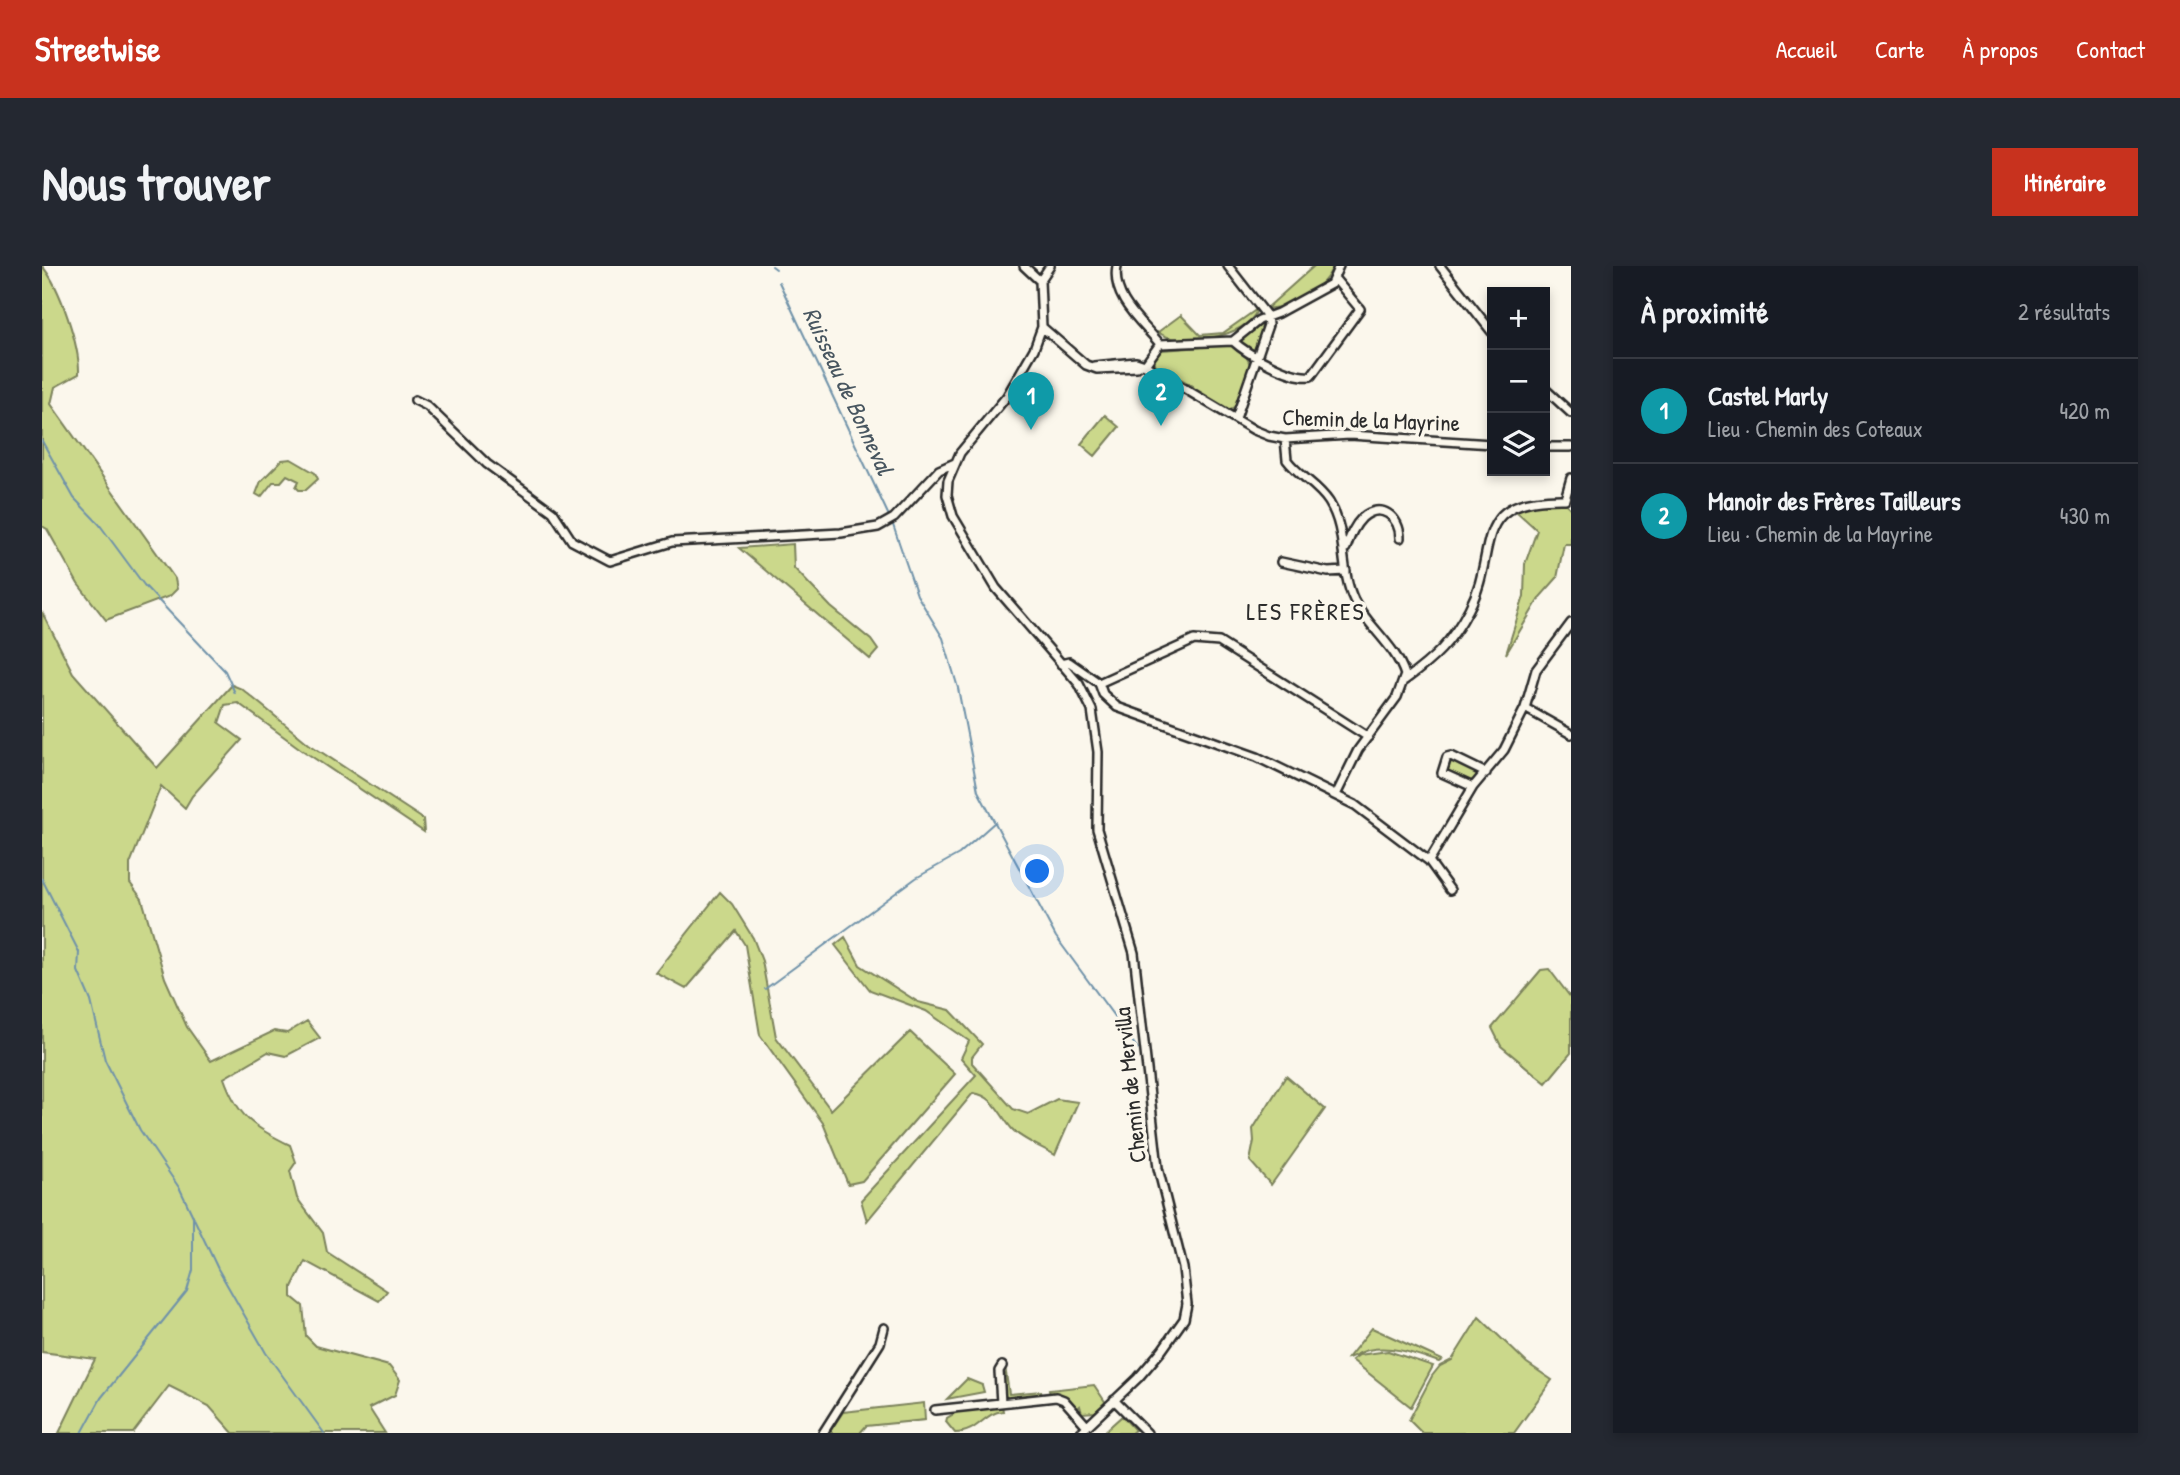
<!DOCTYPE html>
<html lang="fr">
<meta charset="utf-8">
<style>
:root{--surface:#171b24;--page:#242831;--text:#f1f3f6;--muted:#9ea1a6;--line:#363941;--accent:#c8321e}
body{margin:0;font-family:"Patrick Hand",sans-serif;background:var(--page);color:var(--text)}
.controls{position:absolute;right:21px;top:21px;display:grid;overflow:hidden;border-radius:0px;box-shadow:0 4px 10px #0003}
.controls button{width:63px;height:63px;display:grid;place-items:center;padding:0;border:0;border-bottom:2px solid var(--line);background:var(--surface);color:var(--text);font:35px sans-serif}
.you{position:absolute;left:996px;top:606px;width:24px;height:24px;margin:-18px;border:5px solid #fff;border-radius:50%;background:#1a73e8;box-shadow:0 0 0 10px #1a73e833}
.badge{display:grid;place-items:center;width:46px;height:46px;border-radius:50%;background:var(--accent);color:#fff;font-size:23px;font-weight:700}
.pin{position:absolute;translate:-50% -58px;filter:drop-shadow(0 2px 4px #0008)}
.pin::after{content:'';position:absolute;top:37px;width:24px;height:21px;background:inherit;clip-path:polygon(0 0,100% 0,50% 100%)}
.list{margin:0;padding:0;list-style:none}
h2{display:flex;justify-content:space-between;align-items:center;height:91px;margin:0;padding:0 28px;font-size:30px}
h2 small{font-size:23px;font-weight:400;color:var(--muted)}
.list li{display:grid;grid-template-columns:46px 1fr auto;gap:21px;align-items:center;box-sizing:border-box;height:105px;padding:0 28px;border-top:2px solid var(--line)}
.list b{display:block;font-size:26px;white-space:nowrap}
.list p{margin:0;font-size:23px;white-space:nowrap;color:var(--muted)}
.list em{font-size:23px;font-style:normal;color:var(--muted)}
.icon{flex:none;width:38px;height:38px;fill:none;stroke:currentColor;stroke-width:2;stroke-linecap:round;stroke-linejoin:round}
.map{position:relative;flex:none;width:1529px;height:1167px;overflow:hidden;border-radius:0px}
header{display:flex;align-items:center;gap:42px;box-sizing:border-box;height:98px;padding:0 35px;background:var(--accent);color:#fff}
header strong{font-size:33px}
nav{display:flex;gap:38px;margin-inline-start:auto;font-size:24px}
.intro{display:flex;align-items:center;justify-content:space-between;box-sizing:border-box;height:168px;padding:0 42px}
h1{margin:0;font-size:49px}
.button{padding:18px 32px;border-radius:0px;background:var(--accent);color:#fff;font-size:24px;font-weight:700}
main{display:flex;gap:42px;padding:0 42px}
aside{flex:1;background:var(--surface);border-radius:0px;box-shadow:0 4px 10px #0003}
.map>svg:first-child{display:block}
.green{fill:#cbd88b;stroke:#7b825b;stroke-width:2}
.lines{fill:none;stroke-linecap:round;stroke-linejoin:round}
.stream{stroke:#6f92a9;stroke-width:2}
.minor-casing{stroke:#2b2b2b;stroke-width:12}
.minor{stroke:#fbf7ec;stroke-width:7}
.labels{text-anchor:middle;stroke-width:7;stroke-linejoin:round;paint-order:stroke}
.street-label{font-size:23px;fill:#2b2b2b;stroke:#fbf7ec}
.water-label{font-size:24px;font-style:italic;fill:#485660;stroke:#fbf7ec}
.neighbourhood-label{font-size:24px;letter-spacing:2px;fill:#2b2b2b;stroke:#fbf7ec}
</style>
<header>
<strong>Streetwise</strong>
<nav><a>Accueil</a><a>Carte</a><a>À propos</a><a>Contact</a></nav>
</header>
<div class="intro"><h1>Nous trouver</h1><a class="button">Itinéraire</a></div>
<main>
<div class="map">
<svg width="1529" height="1167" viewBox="0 0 1529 1167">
<rect width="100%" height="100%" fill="#fbf7ec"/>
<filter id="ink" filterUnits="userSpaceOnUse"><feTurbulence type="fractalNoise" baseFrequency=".0143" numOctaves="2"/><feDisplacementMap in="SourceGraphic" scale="14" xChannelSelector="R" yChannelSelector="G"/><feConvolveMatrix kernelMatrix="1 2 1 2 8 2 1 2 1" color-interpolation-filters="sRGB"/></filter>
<g filter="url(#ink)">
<path class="green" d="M 0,0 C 18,20 38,81 37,108 L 13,121 L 9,138 L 133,313 L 135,323 L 128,330 L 64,354 L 36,318 L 5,263 L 0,260 Z
M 1272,0 L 1291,0 C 1283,22 1248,44 1225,42 Z
M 1215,43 C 1208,72 1135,82 1116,66 L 1139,49 L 1158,69 L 1181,67 Z
M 1218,56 L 1222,61 L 1211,87 L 1198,79 L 1197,74 Z
M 1188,79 L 1204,90 L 1209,100 L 1195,140 L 1186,144 L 1152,125 L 1151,120 L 1135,111 L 1131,112 L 1114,102 L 1112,92 L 1120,84 Z
M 1063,149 L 1077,161 L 1053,190 L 1039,178 Z
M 249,193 L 273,207 L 276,213 L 264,224 L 257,224 L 254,221 L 257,215 L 245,209 L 239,216 L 231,216 L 219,231 L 214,228 L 219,215 L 240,194 Z
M 1504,235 L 1523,237 L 1529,243 L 1529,278 L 1522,278 L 1515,312 L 1498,331 L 1464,388 L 1482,330 L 1483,298 L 1495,264 L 1474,245 L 1479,240 Z
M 751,278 L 752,302 L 789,341 L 829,374 L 836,384 L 828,393 L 697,282 Z
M 0,346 L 31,407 L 115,502 L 190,419 L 200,423 L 267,478 L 381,553 L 382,566 L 260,484 L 196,437 L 183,439 L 177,457 L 200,474 L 150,530 L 143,542 L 119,520 L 88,598 L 88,617 L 100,633 L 123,712 L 145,761 L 169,795 L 232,765 L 245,767 L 265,755 L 278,772 L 244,790 L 226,786 L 182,812 C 196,851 211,861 248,879 L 254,896 L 248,905 L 255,932 L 281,967 L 285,986 L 345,1025 L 337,1035 L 263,995 L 250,1021 L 250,1031 L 261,1040 L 264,1070 L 274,1080 L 347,1100 L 358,1114 L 353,1129 L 327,1142 L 343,1167 L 191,1167 L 167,1140 L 127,1120 L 91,1167 L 17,1167 L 53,1093 L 0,1086 Z
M 1409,493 L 1439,507 L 1429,518 L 1403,506 Z
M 678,626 L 690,638 L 711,672 L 720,695 L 734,771 L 789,844 L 868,766 L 913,808 L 820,915 L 806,918 L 781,857 L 718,769 L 703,679 L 694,665 L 644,723 L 614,707 Z
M 803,671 L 818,699 L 876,736 L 908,744 L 940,778 L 930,791 L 930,797 L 971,843 L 986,848 L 1015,833 L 1036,836 L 1013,889 C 1000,881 980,874 970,863 C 957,848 953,830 931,827 L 825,955 L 819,934 L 934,809 L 919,792 L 927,775 L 884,745 L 828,724 L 793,679 Z
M 1507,703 L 1529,732 L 1529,787 L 1504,817 L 1459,780 L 1450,762 L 1499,704 Z
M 1244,810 L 1283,843 L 1229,919 L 1208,895 L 1212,875 L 1211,863 Z
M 1437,1051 L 1485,1097 L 1510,1114 L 1472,1167 L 1380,1167 L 1367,1154 L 1390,1110 L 1398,1100 L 1410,1094 Z
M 1330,1062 L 1400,1094 L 1397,1096 C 1373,1088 1351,1079 1326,1084 C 1318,1086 1311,1091 1306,1092 Z
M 1346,1085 L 1391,1100 L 1369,1141 L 1310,1094 L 1317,1089 Z
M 964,1107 L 967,1128 L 999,1125 L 999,1129 L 966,1132 L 961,1129 L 960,1117 Z
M 925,1113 L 940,1119 L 942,1126 L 905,1133 Z
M 1052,1119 L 1064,1137 L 1053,1146 L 1040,1147 L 1038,1140 L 1036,1142 L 1021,1129 L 1008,1128 L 1007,1124 Z
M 882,1137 L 883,1154 L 824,1160 L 818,1167 L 787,1167 L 801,1146 Z
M 960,1140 L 961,1145 C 941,1147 936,1167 913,1167 L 904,1156 L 905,1152 L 917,1145 Z
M 1080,1150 L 1093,1164 L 1089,1167 L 1061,1167 Z"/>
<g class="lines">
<path class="stream" d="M 730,0 L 734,3
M 737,16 L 846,248
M 0,175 L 32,232 L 57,258 L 102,319 L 183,405 L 193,427
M 851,259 L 875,329 L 901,372 L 916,422 L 936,525 L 1014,671 L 1096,783
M 0,613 L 37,686 L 36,705 L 49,735 L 63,794 L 98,864 L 138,923 L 176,1003 L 224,1087 L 282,1167
M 723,723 L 874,612 L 917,588 L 953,556
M 40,1167 L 59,1132 L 145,1025 L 151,1004 L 151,949"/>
<defs>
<path id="minor" d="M 982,0 L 998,15
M 1008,0 L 998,15 L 1000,61 L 992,83 L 965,130 L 918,187 L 906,215 L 905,229 L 911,250 L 954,322 L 1037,418 L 1050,444 L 1056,486 L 1055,563 L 1092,687 L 1116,902 L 1141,1002 L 1145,1038 L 1142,1053 L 1120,1084 L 1096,1112 L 1038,1167
M 1075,0 C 1069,32 1099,55 1118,78
M 1186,0 L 1225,50 L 1226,59 L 1194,152
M 1398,0 L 1450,66
M 1000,61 L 1044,99 L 1055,103 L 1095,101 L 1099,98
M 1191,75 C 1205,88 1249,113 1269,110 L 1318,43 L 1293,13
M 1118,78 L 1191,75 L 1217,54 L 1236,47 L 1289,18 L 1297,0
M 1103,99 L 1118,78
M 1052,100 L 1094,96 L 1103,99 L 1212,164 L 1227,170 L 1243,173 L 1308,169 L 1450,178
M 1503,123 L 1529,147
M 373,134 L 385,140 L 445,198 L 511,246 L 530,275 L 568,295 L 630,276 L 799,267 L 836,261 L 852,252 L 897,204 L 913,197
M 1243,173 L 1245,194 C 1257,210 1276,219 1287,236 C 1306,266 1297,303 1312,334 C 1326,361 1354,380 1363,409 L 1355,431 L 1316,484 L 1294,529
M 1503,181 L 1529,181
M 1523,233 L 1529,212
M 1304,282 C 1308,271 1311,261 1320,252 C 1339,235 1358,251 1358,272
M 1239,296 L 1286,306 L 1304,305
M 1019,398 L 1027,396 L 1057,417 L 1061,428 L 1075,441 L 1215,491 L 1313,539 L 1387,595 L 1408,624
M 1363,414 C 1393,392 1409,377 1427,343 C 1458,286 1424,231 1523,233
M 1057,417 L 1152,374 L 1177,376 L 1326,471
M 1483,442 L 1529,468
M 1431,521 L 1400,507 L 1405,491 L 1409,490 L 1444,507
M 1387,595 L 1431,521 L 1462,484 L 1483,442 L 1494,404 L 1529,357
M 1072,1134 L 1105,1167
M 959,1137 L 957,1105 L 960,1100
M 893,1144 L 1014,1131 L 1022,1134 L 1045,1160
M 781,1167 L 838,1077 L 842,1062"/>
</defs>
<use href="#minor" class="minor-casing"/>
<use href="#minor" class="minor"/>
</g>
</g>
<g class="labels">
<g class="street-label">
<text transform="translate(1329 154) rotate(2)" y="8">Chemin de la Mayrine</text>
<text transform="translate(1088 819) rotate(-96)" y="8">Chemin de Mervilla</text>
</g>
<g class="water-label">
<text transform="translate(806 125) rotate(65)" y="8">Ruisseau de Bonneval</text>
</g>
<g class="neighbourhood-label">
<text x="1264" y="354">LES FRÈRES</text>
</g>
</g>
</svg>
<div class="controls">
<button>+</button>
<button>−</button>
<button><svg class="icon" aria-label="layers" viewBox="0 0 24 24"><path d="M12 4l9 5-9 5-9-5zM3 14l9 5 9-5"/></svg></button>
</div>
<div class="you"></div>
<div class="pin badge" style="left:989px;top:164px;background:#0f9aa8">1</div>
<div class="pin badge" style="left:1119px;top:160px;background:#0f9aa8">2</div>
</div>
<aside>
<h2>À proximité<small>2 résultats</small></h2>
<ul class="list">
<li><span class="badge" style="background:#0f9aa8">1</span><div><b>Castel Marly</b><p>Lieu · Chemin des Coteaux</p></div><em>420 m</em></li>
<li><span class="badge" style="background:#0f9aa8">2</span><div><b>Manoir des Frères Tailleurs</b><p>Lieu · Chemin de la Mayrine</p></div><em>430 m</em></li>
</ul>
</aside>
</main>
